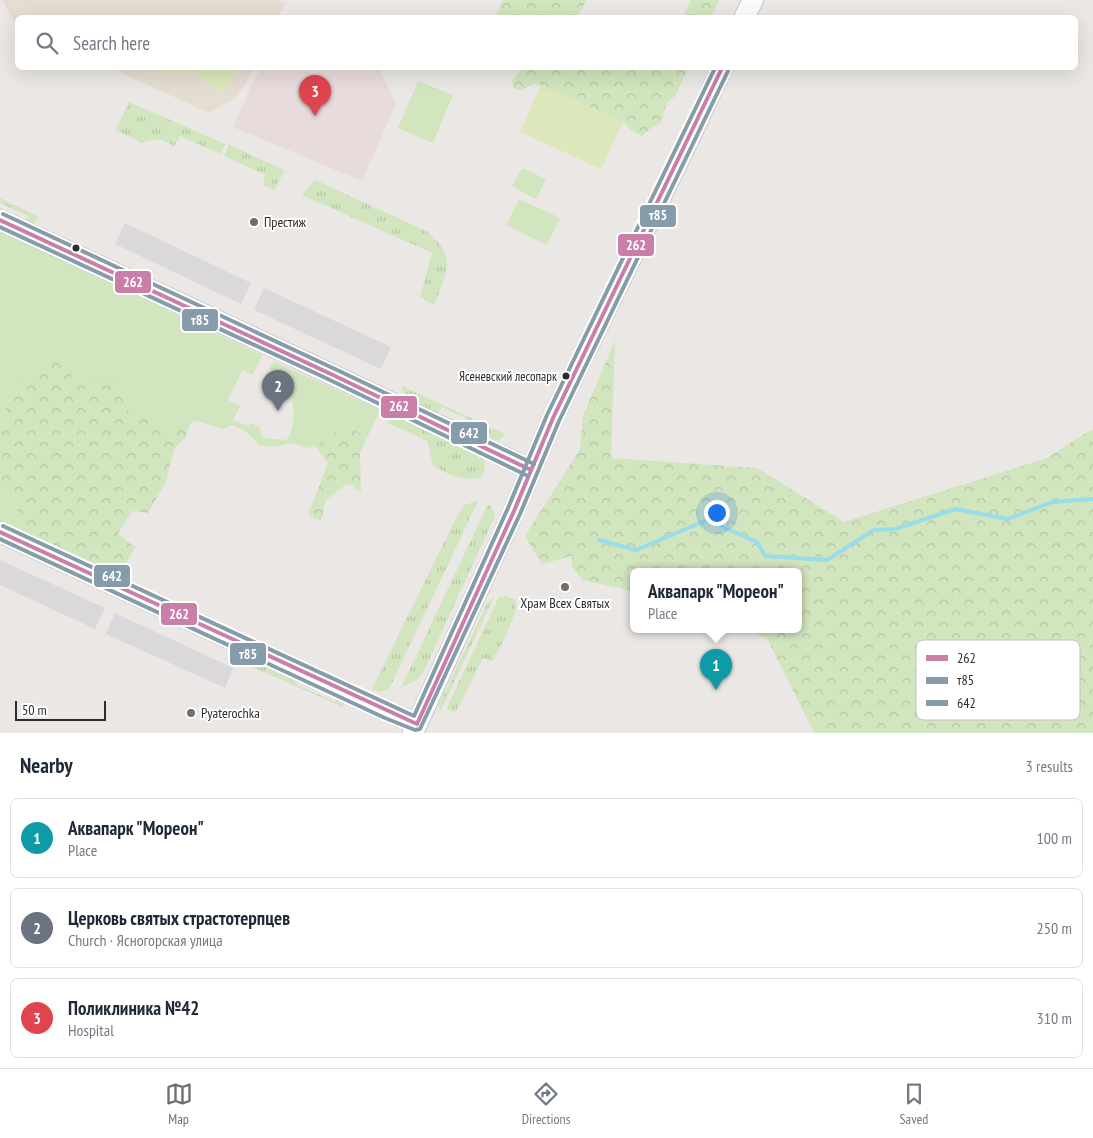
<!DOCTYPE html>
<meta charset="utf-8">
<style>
:root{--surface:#fff;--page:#f2f2f3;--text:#1f2937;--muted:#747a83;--line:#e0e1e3;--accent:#6f6e6d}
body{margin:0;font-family:"PT Sans Narrow",sans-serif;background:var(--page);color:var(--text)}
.scale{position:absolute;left:15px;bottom:12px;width:91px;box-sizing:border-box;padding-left:5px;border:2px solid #2d2d2d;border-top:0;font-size:14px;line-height:18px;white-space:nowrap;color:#2d2d2d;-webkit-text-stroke:4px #fff;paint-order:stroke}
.you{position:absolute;left:716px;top:512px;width:18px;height:18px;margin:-12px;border:4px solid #fff;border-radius:50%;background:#1a73e8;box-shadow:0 0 0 8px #1a73e833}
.badge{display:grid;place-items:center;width:32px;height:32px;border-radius:50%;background:var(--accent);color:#fff;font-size:16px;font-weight:700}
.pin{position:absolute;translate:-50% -41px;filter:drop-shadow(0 1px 2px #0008)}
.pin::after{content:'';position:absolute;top:26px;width:18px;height:15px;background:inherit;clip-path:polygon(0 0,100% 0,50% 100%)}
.popup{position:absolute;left:630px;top:568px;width:172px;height:65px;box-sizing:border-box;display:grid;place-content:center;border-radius:8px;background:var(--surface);filter:drop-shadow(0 1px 4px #0005);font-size:16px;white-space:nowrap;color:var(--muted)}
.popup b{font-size:19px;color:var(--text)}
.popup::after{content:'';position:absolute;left:50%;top:100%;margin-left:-10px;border:10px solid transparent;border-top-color:var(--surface)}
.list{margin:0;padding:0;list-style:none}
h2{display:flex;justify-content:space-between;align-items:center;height:65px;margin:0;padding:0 20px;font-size:21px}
h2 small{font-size:16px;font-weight:400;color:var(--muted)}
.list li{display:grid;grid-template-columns:32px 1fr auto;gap:15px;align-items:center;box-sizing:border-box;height:80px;margin:0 10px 10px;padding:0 10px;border:1px solid var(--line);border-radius:8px}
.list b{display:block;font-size:19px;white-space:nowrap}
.list p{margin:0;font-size:16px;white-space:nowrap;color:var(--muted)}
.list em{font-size:16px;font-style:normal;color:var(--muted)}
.icon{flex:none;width:28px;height:28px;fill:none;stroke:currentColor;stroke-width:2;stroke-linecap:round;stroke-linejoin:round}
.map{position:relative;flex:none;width:1093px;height:733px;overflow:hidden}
.search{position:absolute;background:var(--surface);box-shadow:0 5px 20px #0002;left:15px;right:15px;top:15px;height:55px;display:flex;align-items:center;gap:12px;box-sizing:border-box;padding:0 18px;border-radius:8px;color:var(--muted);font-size:19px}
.sheet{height:335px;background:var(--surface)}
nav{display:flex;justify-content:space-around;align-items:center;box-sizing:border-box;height:70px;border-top:1px solid var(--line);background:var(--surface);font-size:14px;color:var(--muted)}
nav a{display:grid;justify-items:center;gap:2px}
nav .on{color:var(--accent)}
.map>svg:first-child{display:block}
.industrial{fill:#dad8db}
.education{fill:#e5ddd2}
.medical{fill:#e8dbdb}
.grass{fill:url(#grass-tufts)}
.forest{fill:url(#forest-crowns)}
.park{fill:#d1e5be}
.pitch{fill:#dce8bb}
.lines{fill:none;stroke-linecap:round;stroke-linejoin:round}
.stream{stroke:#99ddea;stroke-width:4}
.secondary-casing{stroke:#c6c6c6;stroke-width:22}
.secondary{stroke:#fcfbfb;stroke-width:20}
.bus-1-casing{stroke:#fff;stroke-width:8}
.bus-2-casing{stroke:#fff;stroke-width:8}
.bus-3-casing{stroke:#fff;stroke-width:8}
.bus-1{stroke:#ca7fa9;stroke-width:4}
.bus-2{stroke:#869cab;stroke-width:4}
.bus-3{stroke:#869cab;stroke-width:4}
.poi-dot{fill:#6f6e6d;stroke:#fff;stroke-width:2}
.bus-dot{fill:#2d2d2d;stroke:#fff;stroke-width:2}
.labels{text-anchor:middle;stroke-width:4;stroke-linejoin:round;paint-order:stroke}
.bus-label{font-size:13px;fill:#2d2d2d;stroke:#fff;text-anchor:end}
.poi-label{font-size:14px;fill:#2d2d2d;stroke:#fff;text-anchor:start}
.key{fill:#fff;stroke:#c0c0c0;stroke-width:1}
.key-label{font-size:14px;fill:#2d2d2d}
.line-badge{stroke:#fff;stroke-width:2}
.badge-label{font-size:14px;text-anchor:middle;font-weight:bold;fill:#fff}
</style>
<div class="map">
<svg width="1093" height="733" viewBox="0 0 1093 733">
<defs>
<pattern id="grass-tufts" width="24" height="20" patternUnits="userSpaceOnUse" patternTransform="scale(1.25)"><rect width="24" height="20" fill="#d1e5be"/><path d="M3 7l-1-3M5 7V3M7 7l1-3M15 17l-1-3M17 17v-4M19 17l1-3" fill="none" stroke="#b4c5a4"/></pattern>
<pattern id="forest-crowns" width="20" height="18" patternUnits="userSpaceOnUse" patternTransform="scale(1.25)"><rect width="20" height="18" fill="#d1e5be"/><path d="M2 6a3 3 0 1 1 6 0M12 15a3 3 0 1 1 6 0" fill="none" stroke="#b4c5a4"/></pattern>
</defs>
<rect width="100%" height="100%" fill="#eae7e4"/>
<path class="industrial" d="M 125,223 L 251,283 L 241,304 L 115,244 Z
M 264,288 L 391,347 L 381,369 L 254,310 Z
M 0,560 L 105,608 L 95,629 L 0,585 Z
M 115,613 L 233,668 L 225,688 L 106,634 Z"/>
<path class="education" d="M 3,0 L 277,0 L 285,4 L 278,17 L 18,18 L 17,24 L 9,14 Z
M 111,68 L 254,68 L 246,83 L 238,94 L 230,101 L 209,113 Z"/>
<path class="medical" d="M 260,68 L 379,68 L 396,104 L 362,181 L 233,127 Z"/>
<path class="grass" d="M 129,102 L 225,144 L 220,154 L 180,136 L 174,146 C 160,138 157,138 142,143 L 116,130 Z
M 229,145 L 285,170 L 274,190 L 263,185 L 265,175 L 224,156 Z
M 315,180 L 426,231 C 458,256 447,273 434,305 L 420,297 L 432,253 L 302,195 Z
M 0,198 L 39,217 L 34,223 L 26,222 L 28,216 L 0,203 Z
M 402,387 L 402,386 L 505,434 L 499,441 L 478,432 L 481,425 L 441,407 L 438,414 C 425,407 404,402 402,387 Z
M 390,413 L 483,458 C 486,466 485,470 481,477 C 461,482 449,475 433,465 L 427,441 L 388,423 Z
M 478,501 L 389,689 L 379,692 L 372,689 L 457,516 L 464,505 Z
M 488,504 L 492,508 L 495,516 L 423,673 L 418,679 L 401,688 Z
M 506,596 L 516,600 C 518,616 500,646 493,661 L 483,658 L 456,712 L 446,710 L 499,597 Z
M 494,597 L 440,712 L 439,705 L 487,603 Z
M 257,662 L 294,678 L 296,684 L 335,702 L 338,697 L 345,702 L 343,707 L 250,666 Z"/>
<path class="forest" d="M 503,0 L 587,0 L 577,17 L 495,17 Z
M 691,0 L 719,0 L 711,17 L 683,17 Z
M 521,68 L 688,68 L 676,95 L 667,103 L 660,124 L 653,126 L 642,136 L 631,130 L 623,122 L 541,85 L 533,84 L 521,90 L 513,88 L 512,81 Z
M 615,340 L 611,458 L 757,468 L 844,522 L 1047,458 L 1087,432 L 1093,430 L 1093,733 L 814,733 L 768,640 L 751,629 L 798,629 L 798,571 L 634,571 L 633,591 L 583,580 L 572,567 L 572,556 L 542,564 L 525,536 L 580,449 L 583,416 Z
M 69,360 L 120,380 L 125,402 L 130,413 L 143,417 L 157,425 L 173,428 L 191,422 L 185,438 L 174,449 L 166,482 L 148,513 L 132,511 L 118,534 L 135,547 L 120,575 L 20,530 L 15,496 L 0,489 L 0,418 L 19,383 L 26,374 L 50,362 Z
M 350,427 L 367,438 L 360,454 L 361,493 L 350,484 L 342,487 L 326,500 L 321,521 L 308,515 L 328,463 L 315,446 L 340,428 Z"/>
<path class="park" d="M 418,81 L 453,95 L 433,143 L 398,128 Z
M 522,168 L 546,179 L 536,199 L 512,186 Z
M 519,199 L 560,218 L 547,245 L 506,225 Z
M 0,231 L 262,355 L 253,375 L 242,370 L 228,400 L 240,406 L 233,420 L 248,426 L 251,423 L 259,427 L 263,438 L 287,440 C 295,428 295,407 291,394 L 282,389 L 286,381 L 273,375 L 275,372 L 269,369 L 273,361 L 380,410 L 367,438 L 350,427 L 340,428 L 315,446 L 308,448 L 291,443 L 274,447 L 260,446 L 246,431 L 232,425 L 224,429 C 217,428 203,422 197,421 C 188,421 179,429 170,428 C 155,426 144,417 129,413 L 125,402 L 120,380 L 73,386 L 69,360 C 24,364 19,382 0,418 Z
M 0,489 L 15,496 L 20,530 L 0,521 Z"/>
<path class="pitch" d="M 163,68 L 193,68 L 194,72 L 164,75 Z
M 202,68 L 238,68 L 223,93 L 196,77 Z
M 541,85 L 623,122 L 601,169 L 520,132 Z"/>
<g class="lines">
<path class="stream" d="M 599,540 L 636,550 L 707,520 L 757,542 L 765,556 L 827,560 L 874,530 L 895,529 L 955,509 L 1008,519 L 1052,502 L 1093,499"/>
<defs>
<path id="secondary" d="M 744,18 L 753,0
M 0,220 C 178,302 355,384 531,470
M 0,532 L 388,712 L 417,724
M 413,733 L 514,511 L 553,418 L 691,135 L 722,68"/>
</defs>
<use href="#secondary" class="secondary-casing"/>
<use href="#secondary" class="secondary"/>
<defs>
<path id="bus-1" d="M 0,220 L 333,375 L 531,470
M 0,532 L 417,724 L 514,511 L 553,418 L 722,68"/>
<path id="bus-2" d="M 0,227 L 330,380 L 528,476
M 0,539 L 385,718 L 415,730 L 420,729 L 520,514 L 559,421 L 728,71"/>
<path id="bus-3" d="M 3,214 L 335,369 L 534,464
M 3,526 L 414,716 L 508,508 L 547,415 L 715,68"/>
</defs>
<use href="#bus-1" class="bus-1-casing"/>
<use href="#bus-2" class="bus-2-casing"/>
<use href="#bus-3" class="bus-3-casing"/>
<use href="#bus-1" class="bus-1"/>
<use href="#bus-2" class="bus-2"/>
<use href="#bus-3" class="bus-3"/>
</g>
<g class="poi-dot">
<circle cx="254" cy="222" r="5"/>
<circle cx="565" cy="587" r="5"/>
<circle cx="191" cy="713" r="5"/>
</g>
<g class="bus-dot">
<circle cx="76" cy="248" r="4.5"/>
<circle cx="566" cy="376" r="4.5"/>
</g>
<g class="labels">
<g class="bus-label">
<text x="557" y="381">Ясеневский лесопарк</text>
</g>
<g class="poi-label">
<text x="264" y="227">Престиж</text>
<text x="565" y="608" text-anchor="middle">Храм Всех Святых</text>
<text x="201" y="718">Pyaterochka</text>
</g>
</g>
<rect x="916" y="640" width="164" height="80" rx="8" class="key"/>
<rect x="926" y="655" width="22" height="6" fill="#ca7fa9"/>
<rect x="926" y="677" width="22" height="7" fill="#869cab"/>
<rect x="926" y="700" width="22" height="6" fill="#869cab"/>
<g class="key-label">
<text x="957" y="663">262</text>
<text x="957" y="685">т85</text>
<text x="957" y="708">642</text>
</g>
<g class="line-badge">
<rect x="639" y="204" width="38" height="24" rx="5" fill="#869cab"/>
<rect x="617" y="233" width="38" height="24" rx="5" fill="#ca7fa9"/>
<rect x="114" y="270" width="38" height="24" rx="5" fill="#ca7fa9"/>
<rect x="181" y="308" width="38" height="24" rx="5" fill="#869cab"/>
<rect x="380" y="395" width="38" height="24" rx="5" fill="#ca7fa9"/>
<rect x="450" y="421" width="38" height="24" rx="5" fill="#869cab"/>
<rect x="93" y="564" width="38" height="24" rx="5" fill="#869cab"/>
<rect x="160" y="602" width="38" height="24" rx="5" fill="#ca7fa9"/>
<rect x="229" y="642" width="38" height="24" rx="5" fill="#869cab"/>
</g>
<g class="badge-label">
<text x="658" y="220">т85</text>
<text x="636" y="250">262</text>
<text x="133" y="287">262</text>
<text x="200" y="325">т85</text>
<text x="399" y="411">262</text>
<text x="469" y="438">642</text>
<text x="112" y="581">642</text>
<text x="179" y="619">262</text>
<text x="248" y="659">т85</text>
</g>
</svg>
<div class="scale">50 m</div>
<div class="you"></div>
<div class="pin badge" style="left:716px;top:690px;background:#0f9aa8">1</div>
<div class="popup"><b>Аквапарк &quot;Мореон&quot;</b>Place</div>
<div class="pin badge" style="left:278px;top:411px;background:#6b7280">2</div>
<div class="pin badge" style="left:315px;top:116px;background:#e0444e">3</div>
<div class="search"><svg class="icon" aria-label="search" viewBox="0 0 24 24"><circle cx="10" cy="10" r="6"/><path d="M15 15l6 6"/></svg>Search here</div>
</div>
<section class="sheet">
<h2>Nearby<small>3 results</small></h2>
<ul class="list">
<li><span class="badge" style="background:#0f9aa8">1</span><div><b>Аквапарк &quot;Мореон&quot;</b><p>Place</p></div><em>100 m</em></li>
<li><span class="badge" style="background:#6b7280">2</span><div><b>Церковь святых страстотерпцев</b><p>Church · Ясногорская улица</p></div><em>250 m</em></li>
<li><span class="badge" style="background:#e0444e">3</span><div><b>Поликлиника №42</b><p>Hospital</p></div><em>310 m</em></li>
</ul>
</section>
<nav>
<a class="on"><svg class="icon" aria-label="map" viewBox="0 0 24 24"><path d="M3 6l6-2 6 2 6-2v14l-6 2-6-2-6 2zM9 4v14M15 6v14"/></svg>Map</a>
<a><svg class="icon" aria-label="directions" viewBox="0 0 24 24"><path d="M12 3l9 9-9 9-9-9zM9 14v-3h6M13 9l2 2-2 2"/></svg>Directions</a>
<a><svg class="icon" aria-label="saved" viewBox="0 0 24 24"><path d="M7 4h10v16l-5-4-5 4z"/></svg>Saved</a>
</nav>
